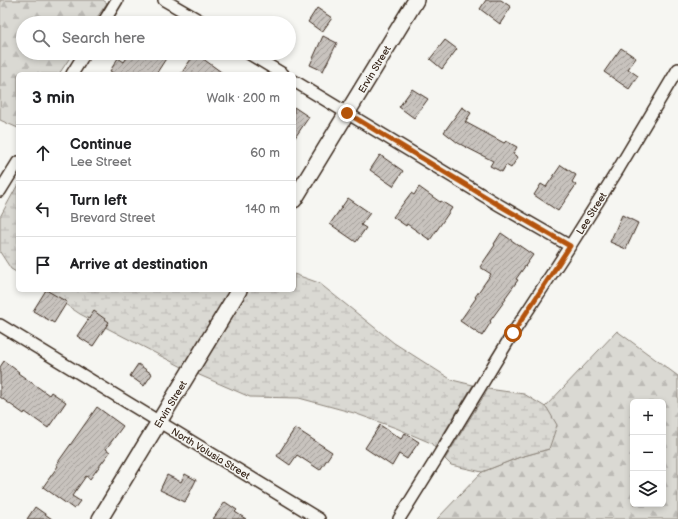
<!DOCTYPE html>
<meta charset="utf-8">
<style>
:root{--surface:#fff;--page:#f2f2f2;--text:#202124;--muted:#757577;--line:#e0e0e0}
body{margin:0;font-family:"Balsamiq Sans",sans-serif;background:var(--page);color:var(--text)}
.controls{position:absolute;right:12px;bottom:12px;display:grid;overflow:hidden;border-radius:6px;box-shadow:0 2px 6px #0003}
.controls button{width:36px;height:36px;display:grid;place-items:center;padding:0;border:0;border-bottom:1px solid var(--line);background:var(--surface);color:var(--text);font:20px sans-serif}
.stop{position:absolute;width:12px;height:12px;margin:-9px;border:3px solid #b45309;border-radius:50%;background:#fff}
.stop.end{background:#b45309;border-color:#fff;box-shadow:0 1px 4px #0008}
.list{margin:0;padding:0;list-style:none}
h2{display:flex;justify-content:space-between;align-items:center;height:52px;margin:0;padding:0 16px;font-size:17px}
h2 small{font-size:13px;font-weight:400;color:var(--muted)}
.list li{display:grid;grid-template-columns:26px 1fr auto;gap:12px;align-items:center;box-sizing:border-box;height:56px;padding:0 16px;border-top:1px solid var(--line)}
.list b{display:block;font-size:15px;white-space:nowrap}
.list p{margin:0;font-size:13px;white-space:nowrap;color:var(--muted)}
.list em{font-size:13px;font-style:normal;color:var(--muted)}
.icon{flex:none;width:22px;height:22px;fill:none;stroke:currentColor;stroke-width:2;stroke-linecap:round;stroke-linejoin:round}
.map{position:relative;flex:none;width:678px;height:519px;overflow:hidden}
.search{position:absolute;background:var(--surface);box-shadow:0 2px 6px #0003;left:16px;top:16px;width:280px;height:44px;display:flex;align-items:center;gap:10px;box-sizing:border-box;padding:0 14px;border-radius:22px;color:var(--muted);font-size:15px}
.panel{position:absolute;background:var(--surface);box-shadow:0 2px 6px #0003;left:16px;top:72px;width:280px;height:220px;border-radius:6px}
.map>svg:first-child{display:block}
.forest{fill:url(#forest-firs);stroke:#8a8278;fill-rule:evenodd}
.wetland{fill:url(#wetland-marsh);stroke:#8a8278}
.building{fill:url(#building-hatch);stroke:#3b2a1e}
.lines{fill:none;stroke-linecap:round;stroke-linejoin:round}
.street-casing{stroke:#3b2a1e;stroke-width:14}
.secondary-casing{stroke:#3b2a1e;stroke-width:18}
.street{stroke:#f6f6f2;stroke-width:11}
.secondary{stroke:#f6f6f2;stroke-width:15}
.route{stroke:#b45309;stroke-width:5}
.labels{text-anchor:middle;stroke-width:3;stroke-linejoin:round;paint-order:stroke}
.street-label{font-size:10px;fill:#3b2a1e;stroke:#f6f6f2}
</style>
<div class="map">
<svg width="678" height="519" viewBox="0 0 678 519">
<defs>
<pattern id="forest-firs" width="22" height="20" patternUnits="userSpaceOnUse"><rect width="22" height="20" fill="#dad9d3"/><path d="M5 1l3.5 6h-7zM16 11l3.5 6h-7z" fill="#bcbab5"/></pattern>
<pattern id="wetland-marsh" width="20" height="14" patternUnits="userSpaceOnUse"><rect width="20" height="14" fill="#dad9d3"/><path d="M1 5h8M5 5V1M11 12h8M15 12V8" fill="none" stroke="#bcbab5"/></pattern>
<pattern id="building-hatch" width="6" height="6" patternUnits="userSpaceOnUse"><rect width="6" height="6" fill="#c8c3be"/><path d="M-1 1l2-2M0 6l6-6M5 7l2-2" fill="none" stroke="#a49f9a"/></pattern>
</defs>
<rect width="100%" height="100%" fill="#f6f6f2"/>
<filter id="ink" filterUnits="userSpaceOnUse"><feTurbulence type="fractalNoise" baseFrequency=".025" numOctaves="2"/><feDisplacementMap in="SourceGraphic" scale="8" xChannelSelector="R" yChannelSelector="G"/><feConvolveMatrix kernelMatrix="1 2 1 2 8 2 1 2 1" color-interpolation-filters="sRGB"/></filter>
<g filter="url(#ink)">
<path class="forest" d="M 0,0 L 103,0 L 107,3 L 93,23 L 23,23 L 23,53 L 73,53 L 59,74 L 18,74 L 18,128 L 0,120 Z
M 617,331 L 678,376 L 678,519 L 437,519 L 482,472 L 520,457 L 549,449 L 547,408 L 545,407 ZM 633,402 L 663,402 L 663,504 L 633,504 Z"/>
<path class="wetland" d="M 17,186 L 18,186 L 18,273 L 11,269 L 0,252 L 0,217 Z
M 294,274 L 319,283 L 394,343 L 452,380 L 473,385 L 435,448 L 431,443 L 396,428 L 354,413 L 299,398 L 250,397 L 197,374 L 247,290 L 294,290 Z
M 44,290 L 230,290 L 184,368 L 80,314 Z
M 488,389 L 524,394 L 547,408 L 557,425 L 549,449 L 520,457 L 482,472 L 451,465 L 445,459 Z"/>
<path class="building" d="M 486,0 L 501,0 L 511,7 L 500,24 L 480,9 Z
M 317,8 L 332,18 L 322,32 L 308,22 Z
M 323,36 L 337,43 L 323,71 L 310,65 Z
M 445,40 L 457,49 L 442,69 L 430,59 Z
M 621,48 L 636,58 L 628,69 L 638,76 L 629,89 L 604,72 Z
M 130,53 L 161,53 L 167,57 L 156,74 L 115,74 L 110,71 L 118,58 L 124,62 Z
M 195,53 L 224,74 L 181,74 Z
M 412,89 L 428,99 L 414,118 L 399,107 Z
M 294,107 L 309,117 L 294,139 Z
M 462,107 L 471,113 L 465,122 L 504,143 L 506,141 L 517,147 L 513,154 L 518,157 L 511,168 L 506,165 L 502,172 L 490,166 L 493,161 L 458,143 L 444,132 Z
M 380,155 L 403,171 L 393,186 L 370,170 Z
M 561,165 L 576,175 L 572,182 L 576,185 L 558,211 L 534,195 L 541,184 L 546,187 Z
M 419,187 L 440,202 L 441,201 L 452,208 L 430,240 L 407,224 L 406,226 L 393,217 L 411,193 L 414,195 Z
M 348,198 L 370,213 L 361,225 L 366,228 L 356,242 L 330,224 Z
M 622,215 L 638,223 L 626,249 L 610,242 Z
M 501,233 L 533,255 L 516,279 L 518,280 L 505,298 L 506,299 L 490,321 L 491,322 L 482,336 L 460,321 L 476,298 L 475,297 L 491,274 L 480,267 L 495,245 L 494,244 Z
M 46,290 L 67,302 L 54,323 L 33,311 Z
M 94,311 L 109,322 L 93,346 L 77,336 Z
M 4,361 L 19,372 L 18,373 L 49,395 L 51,392 L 66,402 L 48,428 L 25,412 L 24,414 L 0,397 L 0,367 Z
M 138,364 L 152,374 L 144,386 L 130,376 Z
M 97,407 L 123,426 L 106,449 L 110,452 L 90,479 L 86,476 L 72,496 L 80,501 L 74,509 L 43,487 L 58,466 L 56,465 L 73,441 Z
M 380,425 L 401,439 L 405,433 L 419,442 L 407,459 L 399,454 L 392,466 L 365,448 Z
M 295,428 L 332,452 L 320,470 L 297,455 L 290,465 L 277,456 Z
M 185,474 L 196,480 L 185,502 L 160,490 L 167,475 L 181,482 Z
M 225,502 L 237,510 L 235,512 L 246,519 L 213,519 Z
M 35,507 L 52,519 L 27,519 Z"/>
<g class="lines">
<defs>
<path id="street" d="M 164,0 L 204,23
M 103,23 L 117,0
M 248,53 L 283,74
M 72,74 L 85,53
M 294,81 L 499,205 L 570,246
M 0,191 L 18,162
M 0,325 L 319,519
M 399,519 L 437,458 L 513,333 L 570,246 L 619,168 L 678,69"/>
<path id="secondary" d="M 294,200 L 416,0
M 100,519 L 239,290"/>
</defs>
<use href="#street" class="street-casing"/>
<use href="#secondary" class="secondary-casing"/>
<use href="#street" class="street"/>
<use href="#secondary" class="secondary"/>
</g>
</g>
<g class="lines" filter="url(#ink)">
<path class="route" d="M 347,113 L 499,205 L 570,246 L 513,333"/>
</g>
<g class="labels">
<g class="street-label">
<text transform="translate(374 69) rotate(-59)" y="4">Ervin Street</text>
<text transform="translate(591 213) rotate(-58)" y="4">Lee Street</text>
<text transform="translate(170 404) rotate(-59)" y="4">Ervin Street</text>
<text transform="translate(211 453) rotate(31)" y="4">North Volusia Street</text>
</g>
</g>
</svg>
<div class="controls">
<button>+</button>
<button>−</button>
<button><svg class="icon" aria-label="layers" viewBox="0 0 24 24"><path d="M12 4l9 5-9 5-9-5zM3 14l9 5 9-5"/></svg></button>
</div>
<div class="stop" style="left:513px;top:333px"></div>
<div class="stop end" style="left:347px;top:113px"></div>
<div class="search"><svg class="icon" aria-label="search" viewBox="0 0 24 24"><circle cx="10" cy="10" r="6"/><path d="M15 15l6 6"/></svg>Search here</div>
<section class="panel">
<h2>3 min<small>Walk · 200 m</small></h2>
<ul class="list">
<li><svg class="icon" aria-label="ahead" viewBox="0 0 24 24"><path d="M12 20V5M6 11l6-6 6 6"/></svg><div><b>Continue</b><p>Lee Street</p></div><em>60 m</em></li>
<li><svg class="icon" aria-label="left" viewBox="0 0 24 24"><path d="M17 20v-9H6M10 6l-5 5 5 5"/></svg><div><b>Turn left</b><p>Brevard Street</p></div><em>140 m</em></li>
<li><svg class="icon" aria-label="arrive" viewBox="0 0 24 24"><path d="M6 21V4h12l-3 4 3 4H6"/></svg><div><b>Arrive at destination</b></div></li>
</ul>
</section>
</div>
